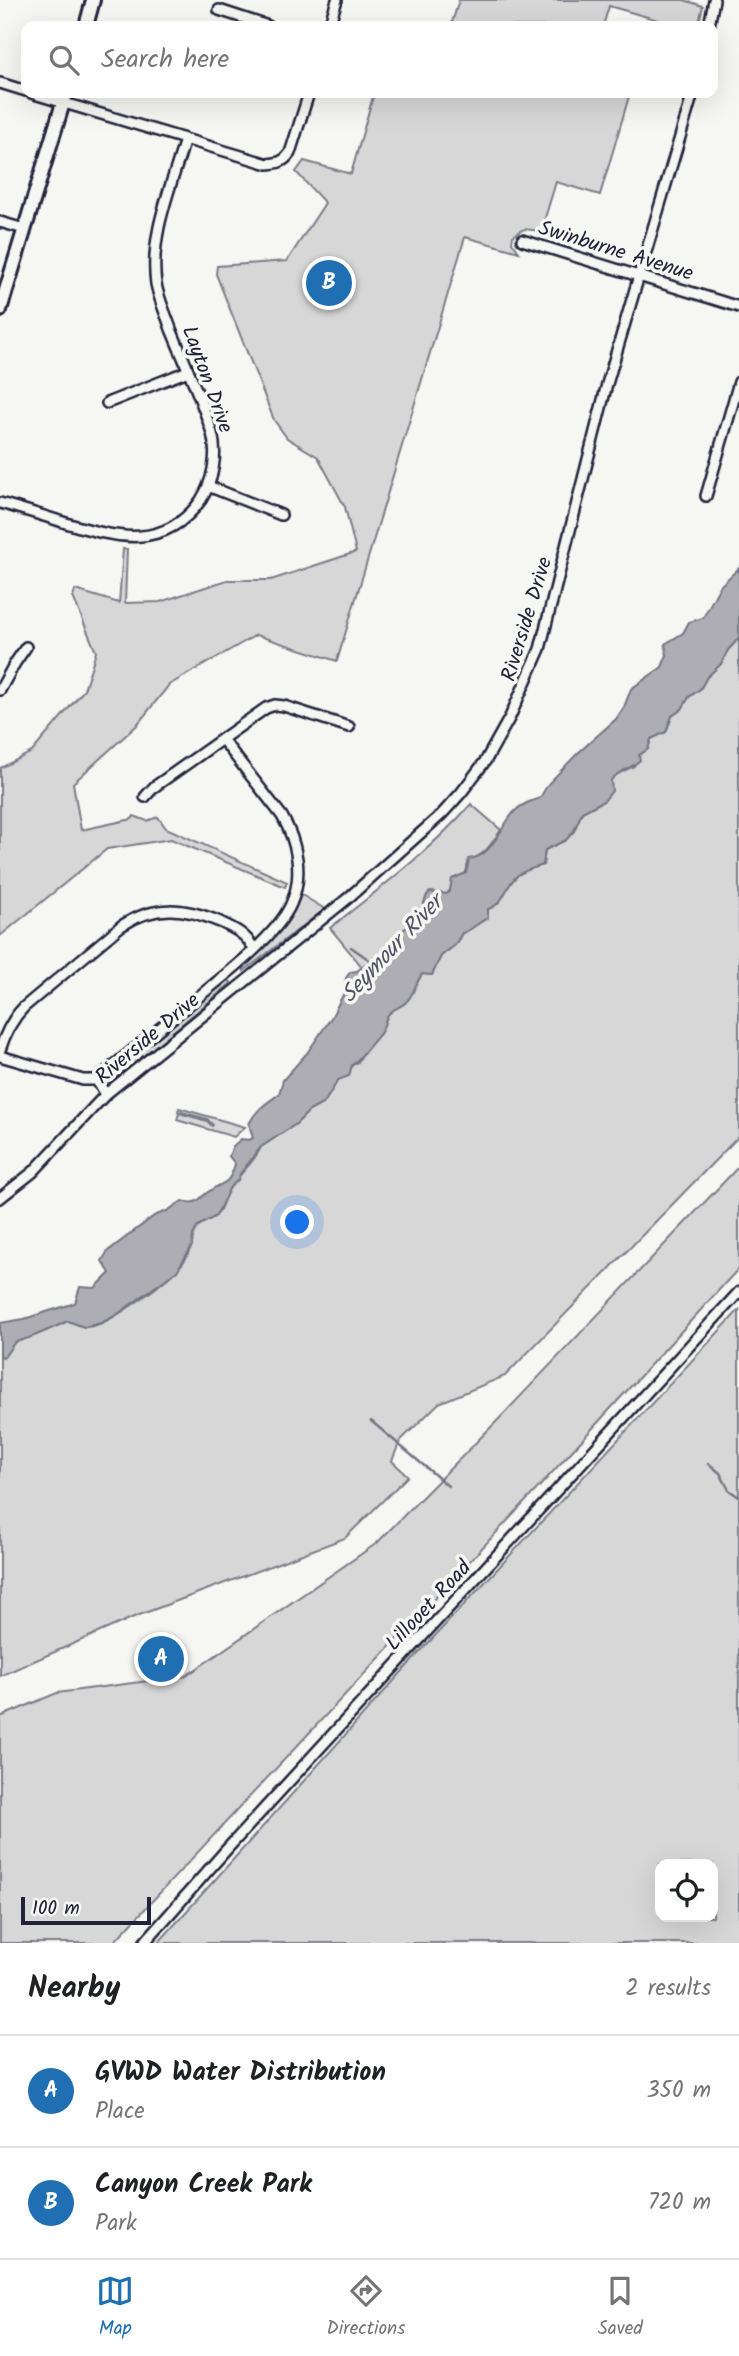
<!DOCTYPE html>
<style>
:root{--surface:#fff;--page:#f6f6f6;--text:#202124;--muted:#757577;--line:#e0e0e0;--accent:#1f6fb2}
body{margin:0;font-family:Kalam,sans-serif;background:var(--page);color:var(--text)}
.controls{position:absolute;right:21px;bottom:21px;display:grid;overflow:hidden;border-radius:14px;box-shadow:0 7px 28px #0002}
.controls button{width:63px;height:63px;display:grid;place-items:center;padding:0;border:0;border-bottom:2px solid var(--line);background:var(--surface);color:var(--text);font:35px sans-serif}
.scale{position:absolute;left:21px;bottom:18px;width:130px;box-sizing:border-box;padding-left:7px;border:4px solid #22223b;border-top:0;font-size:19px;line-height:24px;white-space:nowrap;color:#22223b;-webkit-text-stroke:5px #f6f6f2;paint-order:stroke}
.you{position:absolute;left:298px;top:1223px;width:24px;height:24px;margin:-18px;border:5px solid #fff;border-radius:50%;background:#1a73e8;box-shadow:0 0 0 10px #1a73e833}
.badge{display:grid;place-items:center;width:46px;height:46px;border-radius:50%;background:var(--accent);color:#fff;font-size:23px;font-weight:700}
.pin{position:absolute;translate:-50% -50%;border:4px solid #fff;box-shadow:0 2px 7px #0006}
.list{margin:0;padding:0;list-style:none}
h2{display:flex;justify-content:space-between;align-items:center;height:91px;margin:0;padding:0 28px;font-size:30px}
h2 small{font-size:23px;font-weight:400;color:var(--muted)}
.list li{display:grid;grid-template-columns:46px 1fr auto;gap:21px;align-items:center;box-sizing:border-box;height:112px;padding:0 28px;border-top:2px solid var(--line)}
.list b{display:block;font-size:26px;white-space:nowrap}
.list p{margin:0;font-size:23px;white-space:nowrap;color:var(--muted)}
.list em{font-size:23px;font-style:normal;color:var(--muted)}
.icon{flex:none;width:38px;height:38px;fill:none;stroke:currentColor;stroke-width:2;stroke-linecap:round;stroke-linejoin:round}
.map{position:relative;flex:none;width:739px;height:1943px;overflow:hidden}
.search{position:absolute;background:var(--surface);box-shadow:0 7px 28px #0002;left:21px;right:21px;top:21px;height:77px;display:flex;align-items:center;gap:18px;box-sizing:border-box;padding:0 24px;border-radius:14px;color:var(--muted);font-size:26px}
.sheet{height:315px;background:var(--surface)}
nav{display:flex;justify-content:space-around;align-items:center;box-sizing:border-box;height:98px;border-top:2px solid var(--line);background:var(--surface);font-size:19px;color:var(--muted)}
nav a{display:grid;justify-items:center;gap:4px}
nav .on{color:var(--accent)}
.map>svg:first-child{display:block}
.green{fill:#d7d7d7;stroke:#7c7c89;stroke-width:2;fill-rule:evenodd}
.water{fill:#adadb3;stroke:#757583;stroke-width:2}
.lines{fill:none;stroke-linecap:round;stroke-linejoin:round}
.stream{stroke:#757583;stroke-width:2.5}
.street-casing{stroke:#22223b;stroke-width:14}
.secondary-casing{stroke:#22223b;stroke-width:18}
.street{stroke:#f6f6f2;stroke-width:9}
.secondary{stroke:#f6f6f2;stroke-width:12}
.labels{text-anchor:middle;stroke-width:7;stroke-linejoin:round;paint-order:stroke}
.street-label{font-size:21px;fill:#22223b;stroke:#f6f6f2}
.water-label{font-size:23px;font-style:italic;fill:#535365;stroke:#f6f6f2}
</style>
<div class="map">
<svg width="739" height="1943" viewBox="0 0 739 1943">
<rect width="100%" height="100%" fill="#f6f6f2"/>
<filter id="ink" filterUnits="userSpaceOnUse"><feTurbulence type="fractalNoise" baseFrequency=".0143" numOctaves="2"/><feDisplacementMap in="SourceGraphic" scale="14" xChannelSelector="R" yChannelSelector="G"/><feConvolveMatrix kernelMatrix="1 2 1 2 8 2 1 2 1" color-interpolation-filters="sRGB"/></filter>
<g filter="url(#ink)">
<path class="green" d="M 459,0 L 684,0 L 703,6 L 698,26 L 679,26 L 609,6 L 603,26 L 451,26 Z
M 374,93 L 630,93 L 600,195 L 556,182 L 541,231 L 524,229 L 513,236 L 512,242 L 519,252 L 465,237 L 337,661 L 256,635 L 169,685 L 136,726 L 73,783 L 81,830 L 132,819 L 134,816 L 147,821 L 158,817 L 166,828 L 287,882 L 285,887 L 171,839 L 107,849 L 0,936 L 0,768 L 32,752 L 84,690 L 96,652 L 73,597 L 75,590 L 119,603 L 123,549 L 127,549 L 125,603 L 160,602 L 227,580 L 271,580 L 356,552 L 345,507 L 318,457 L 287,438 L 274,420 L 216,274 L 217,266 L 287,261 L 325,203 L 296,172 L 304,161 L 351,174 Z
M 739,638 L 739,1136 L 505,1376 L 439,1403 L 400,1441 L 392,1461 L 408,1476 L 345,1538 L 134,1617 L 0,1676 L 0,1356 L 4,1356 L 14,1342 C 34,1338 50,1329 68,1321 C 75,1322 81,1328 88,1327 C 109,1326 174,1277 185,1260 C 192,1249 191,1233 199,1226 C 205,1221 213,1220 217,1214 C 223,1207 223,1197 229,1189 C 238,1175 254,1163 261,1147 L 296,1124 L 309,1111 L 324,1103 L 338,1080 L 352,1065 L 358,1062 L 365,1049 L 380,1034 L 388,1014 L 397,1007 L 404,1004 L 410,996 L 422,974 L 432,975 L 441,956 L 455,945 L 462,933 C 471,931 478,922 487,918 L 488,909 C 505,903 504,887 517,876 C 523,870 535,868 543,865 L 545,850 L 566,840 L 574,831 L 582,812 L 605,800 L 611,780 L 615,775 L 634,766 L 639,755 L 648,749 L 651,739 L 666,732 L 672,716 L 682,709 L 689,697 L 700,689 L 707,677 L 721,664 L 728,650 Z
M 471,804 L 501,830 C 492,842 485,857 469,859 L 466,873 L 447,894 L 430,892 L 427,895 L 417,922 L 403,930 L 397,940 L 390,944 L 384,956 L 370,961 L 362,967 L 330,928 C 379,889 430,851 471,804 Z
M 300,894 L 325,909 L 244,971 L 244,968 C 266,945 289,923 300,894 Z
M 228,980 L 231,982 L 230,984 L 114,1081 L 110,1083 L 107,1081 L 109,1076 Z
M 179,1108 L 245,1127 L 234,1137 L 177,1120 L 179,1113 L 207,1121 L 212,1126 L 213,1125 L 207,1119 L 178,1111 Z
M 739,1166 L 739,1268 L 538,1488 L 113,1943 L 0,1943 L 0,1717 L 57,1693 L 186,1676 L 377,1543 L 498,1420 Z
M 739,1310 L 739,1943 L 158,1943 L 418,1654 ZM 660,1864 L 713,1864 L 713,1917 L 660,1917 Z"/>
<path class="water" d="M 739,568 L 739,638 L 728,650 L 721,664 L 707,677 L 700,689 L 689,697 L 682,709 L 672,716 L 666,732 L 651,739 L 648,749 L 639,755 L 640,760 C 631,769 618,771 611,780 L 612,791 L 605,800 L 582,812 L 574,831 L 566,840 L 545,850 L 543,865 C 535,868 523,870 517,876 C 503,888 507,902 488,909 L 488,918 C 478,922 471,931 462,933 L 455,945 L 441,956 L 432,975 L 422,974 C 415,983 414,996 405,1003 C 399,1008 392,1009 387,1016 C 385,1021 384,1027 381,1032 C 379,1035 355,1064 352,1065 L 349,1076 L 338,1080 L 324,1103 L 309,1111 L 296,1124 L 261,1147 L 240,1174 L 238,1180 L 230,1187 L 216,1216 L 198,1226 L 193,1235 L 192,1246 L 177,1271 L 115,1316 L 101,1323 L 84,1327 L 68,1321 C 49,1329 34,1338 15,1342 L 4,1357 L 0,1356 L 0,1323 L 24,1319 L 75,1303 L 80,1287 L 95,1288 L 110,1273 L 102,1261 L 108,1251 L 154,1216 L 167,1211 L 182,1201 C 198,1205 197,1200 208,1192 C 224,1180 228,1188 235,1164 L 229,1156 L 233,1146 L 241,1139 L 249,1140 L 253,1138 L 249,1124 C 257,1108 266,1104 279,1094 L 283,1080 L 307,1053 L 331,1018 L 344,993 L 346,978 L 350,972 L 357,971 L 370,961 L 384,956 L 390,944 L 397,940 L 403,930 L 417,922 L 427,895 L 430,892 L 447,894 L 450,890 L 452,879 L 466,873 L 469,859 C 492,858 501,825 515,811 C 522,804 531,801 540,798 L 548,784 L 578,753 L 616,719 L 624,707 L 631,689 L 662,667 L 667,655 L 665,644 L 683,633 L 689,622 L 703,618 L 720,586 Z"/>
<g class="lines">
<path class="stream" d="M 351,947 L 371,961
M 371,1421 L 448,1486
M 708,1463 L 720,1473 L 729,1490 L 739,1497"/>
<defs>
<path id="street" d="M 219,10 L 268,26
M 329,26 L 337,0
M 709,26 L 714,0
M 0,83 L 26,91
M 31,93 L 268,164 C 278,163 284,162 290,153 L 309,93
M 0,222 L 24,229
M 522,240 L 739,307
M 107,403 L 188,371
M 208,486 L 281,515
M 706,496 L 739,382
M 0,503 C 22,509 44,516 66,523 C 116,538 165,551 201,500 C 213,481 218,455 212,433 C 201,398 185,363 171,329 C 166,314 159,300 156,284 C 149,235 172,185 185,139
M 0,690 L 15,663 L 26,647
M 145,797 L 154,787 L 266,708 L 275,705 L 284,706 L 349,727
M 0,1050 C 5,1034 12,1019 24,1007 L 121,926 C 155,904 184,907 220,922 C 235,929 246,934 254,949
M 0,1056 L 83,1080 L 96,1080 L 106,1094
M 96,1080 C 129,1053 163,1026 197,998 C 224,976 277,936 291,904 C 304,875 297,842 282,816 L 222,739
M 0,1198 L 33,1172 L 106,1094 L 347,899 L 442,814 L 461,793 L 486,760 L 510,717 L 540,649 L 607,384 L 693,93
M 144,1943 L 227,1849 L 739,1292"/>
<path id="secondary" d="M 86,26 L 93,0
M 0,310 L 66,93"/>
</defs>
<use href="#street" class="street-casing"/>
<use href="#secondary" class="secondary-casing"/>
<use href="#street" class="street"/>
<use href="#secondary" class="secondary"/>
</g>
</g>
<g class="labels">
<g class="street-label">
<text transform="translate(616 250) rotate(17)" y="7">Swinburne Avenue</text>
<text transform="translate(208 379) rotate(70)" y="7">Layton Drive</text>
<text transform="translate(526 619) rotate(-73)" y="7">Riverside Drive</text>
<text transform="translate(147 1038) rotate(-40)" y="7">Riverside Drive</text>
<text transform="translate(428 1605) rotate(-47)" y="7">Lillooet Road</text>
</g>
<g class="water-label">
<text transform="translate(391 948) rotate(-47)" y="8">Seymour River</text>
</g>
</g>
</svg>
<div class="controls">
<button><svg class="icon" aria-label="locate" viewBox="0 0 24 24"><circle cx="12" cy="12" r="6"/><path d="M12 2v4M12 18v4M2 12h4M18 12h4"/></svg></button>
</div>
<div class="scale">100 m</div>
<div class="you"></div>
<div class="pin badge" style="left:161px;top:1659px">A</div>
<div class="pin badge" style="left:329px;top:283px">B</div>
<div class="search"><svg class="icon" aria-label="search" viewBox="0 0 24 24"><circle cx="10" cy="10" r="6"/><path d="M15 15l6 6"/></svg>Search here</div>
</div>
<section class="sheet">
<h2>Nearby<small>2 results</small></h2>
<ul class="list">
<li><span class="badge">A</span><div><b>GVWD Water Distribution</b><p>Place</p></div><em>350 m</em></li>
<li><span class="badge">B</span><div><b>Canyon Creek Park</b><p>Park</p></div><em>720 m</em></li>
</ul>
</section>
<nav>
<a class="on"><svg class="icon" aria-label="map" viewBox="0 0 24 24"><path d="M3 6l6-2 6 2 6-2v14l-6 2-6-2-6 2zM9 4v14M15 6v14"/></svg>Map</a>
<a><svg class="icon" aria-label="directions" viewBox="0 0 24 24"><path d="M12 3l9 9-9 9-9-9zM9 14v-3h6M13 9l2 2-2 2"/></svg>Directions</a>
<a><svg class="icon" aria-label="saved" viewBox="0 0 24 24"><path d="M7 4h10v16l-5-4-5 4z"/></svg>Saved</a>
</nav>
